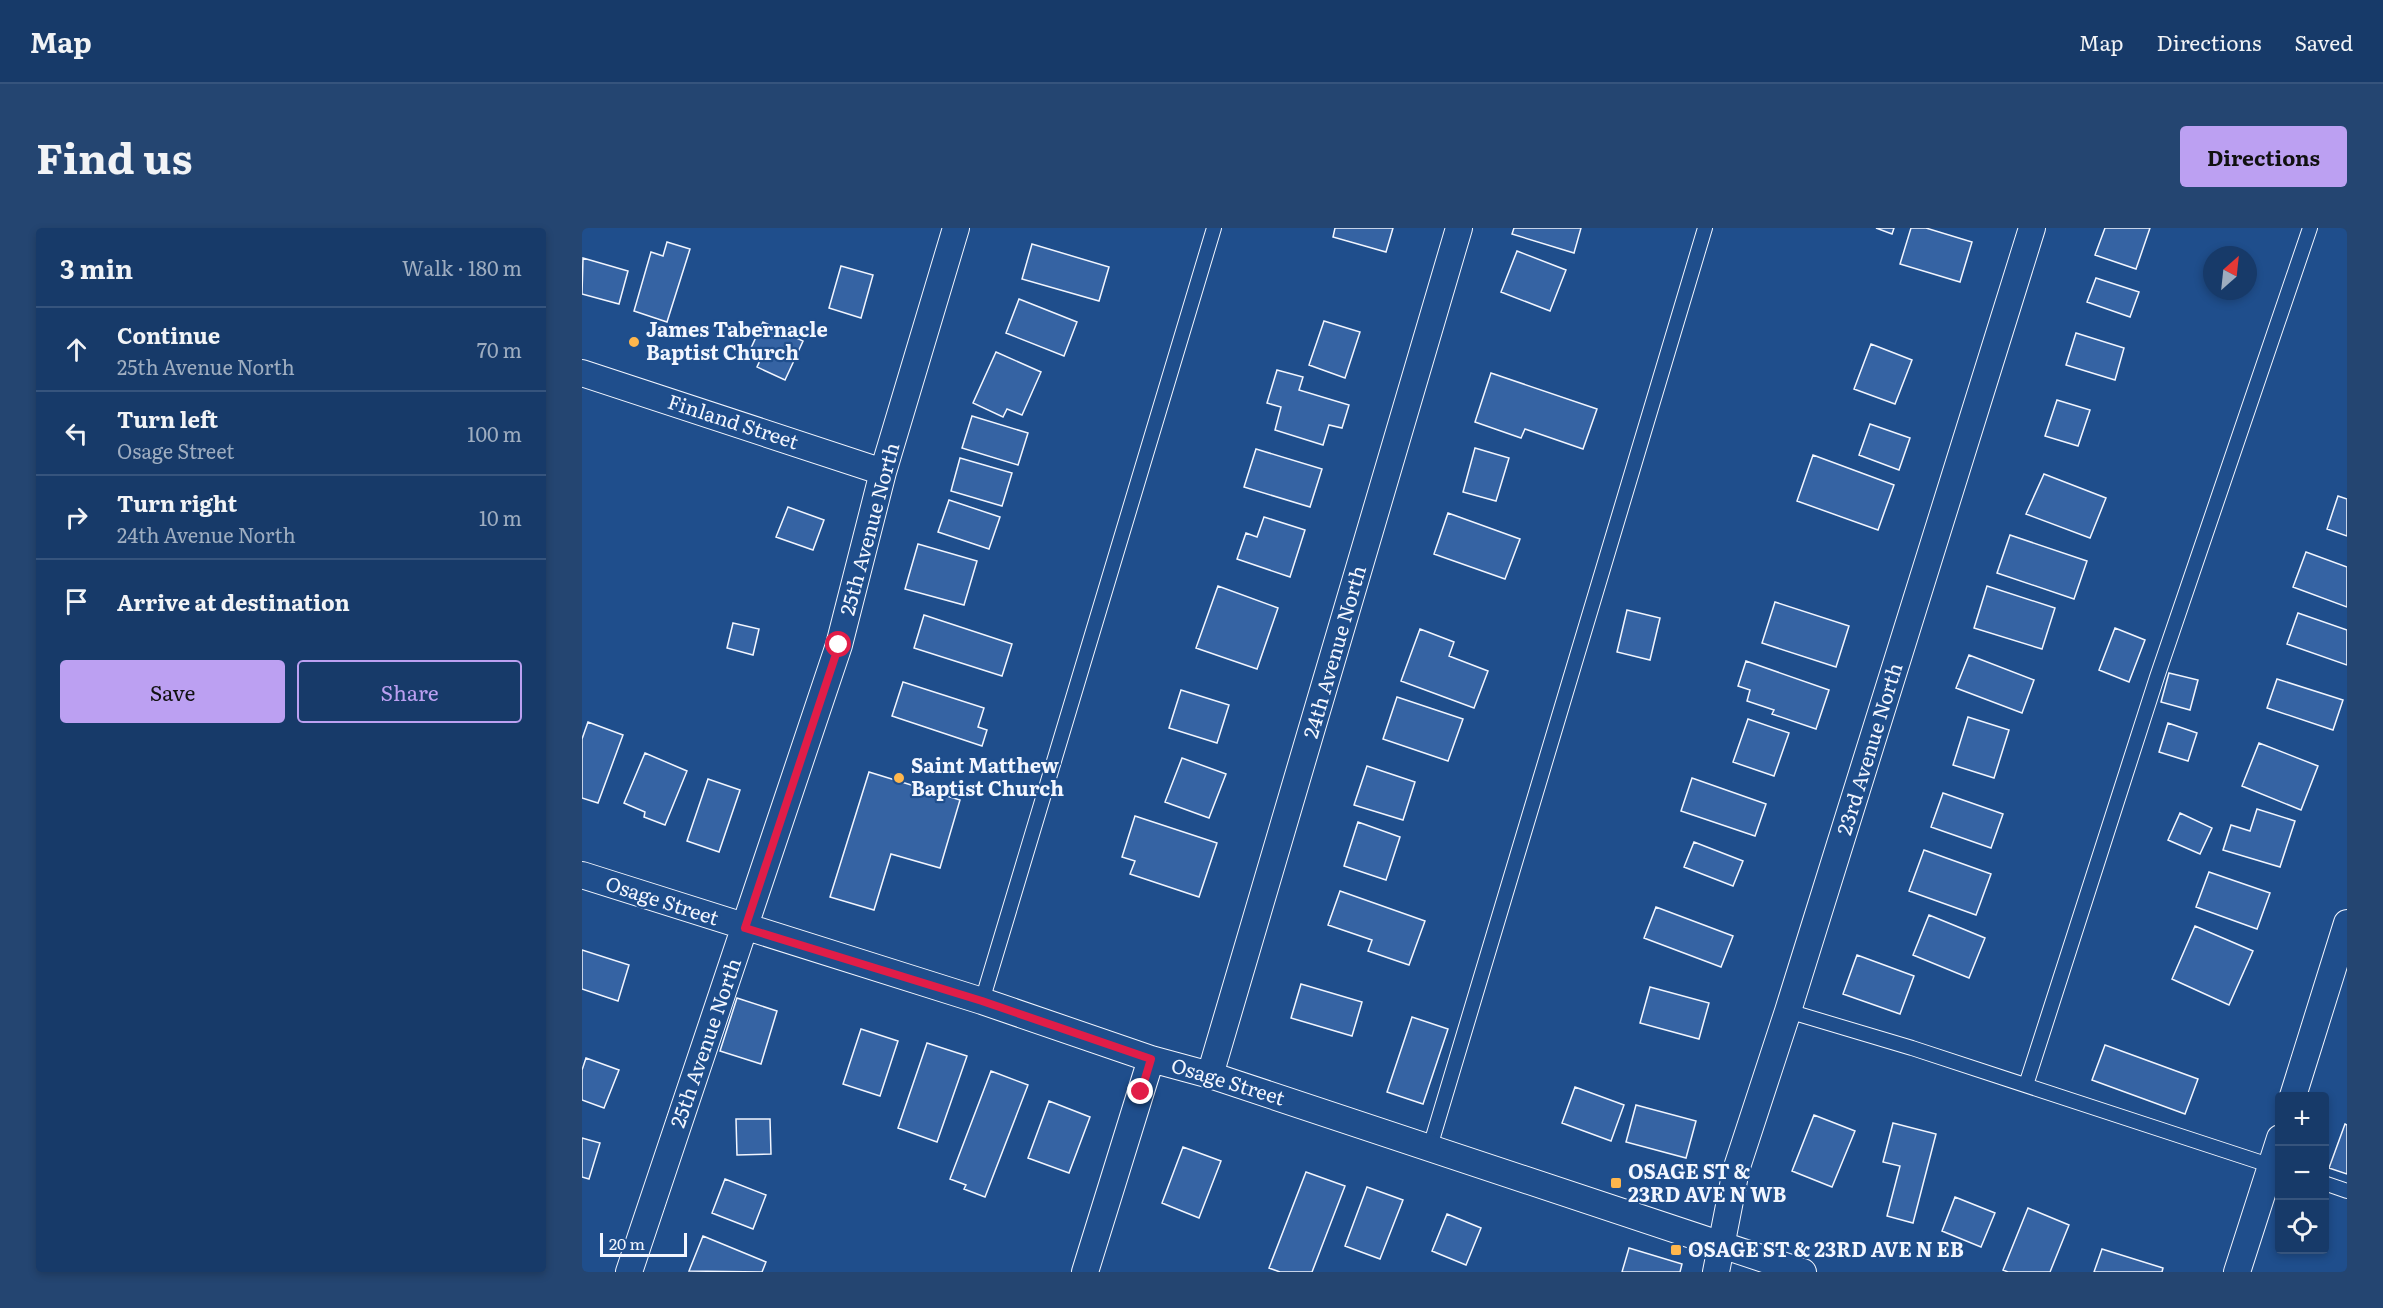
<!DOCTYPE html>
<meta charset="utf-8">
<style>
:root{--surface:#173a69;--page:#244571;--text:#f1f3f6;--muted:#9eadc0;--line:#36547d;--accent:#bca0f2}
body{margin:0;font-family:Literata,serif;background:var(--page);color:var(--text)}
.controls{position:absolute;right:18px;bottom:18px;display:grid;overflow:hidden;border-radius:6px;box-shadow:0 3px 9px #0003}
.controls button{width:54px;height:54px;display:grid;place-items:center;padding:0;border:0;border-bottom:2px solid var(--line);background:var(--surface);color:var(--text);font:30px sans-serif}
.compass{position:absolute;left:1621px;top:18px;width:54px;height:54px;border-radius:50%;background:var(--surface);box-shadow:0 3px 9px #0003;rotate:27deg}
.scale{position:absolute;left:18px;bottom:15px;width:87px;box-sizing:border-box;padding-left:6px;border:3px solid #f2f6ff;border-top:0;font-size:16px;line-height:21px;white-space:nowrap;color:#f2f6ff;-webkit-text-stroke:4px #1f4e8c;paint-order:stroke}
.stop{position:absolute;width:18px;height:18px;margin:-14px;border:4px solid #e11d48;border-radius:50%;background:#fff}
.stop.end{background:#e11d48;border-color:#fff;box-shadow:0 2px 6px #0008}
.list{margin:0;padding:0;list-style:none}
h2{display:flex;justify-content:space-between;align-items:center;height:78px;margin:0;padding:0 24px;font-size:26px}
h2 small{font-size:20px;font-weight:400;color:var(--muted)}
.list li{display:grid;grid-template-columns:39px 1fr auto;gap:18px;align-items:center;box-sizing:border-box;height:84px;padding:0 24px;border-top:2px solid var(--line)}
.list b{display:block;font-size:22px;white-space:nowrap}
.list p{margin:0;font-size:20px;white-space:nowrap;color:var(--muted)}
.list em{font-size:20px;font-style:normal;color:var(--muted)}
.actions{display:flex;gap:12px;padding:18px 24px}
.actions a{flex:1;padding:14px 0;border:2px solid var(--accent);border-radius:6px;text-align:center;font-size:21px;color:var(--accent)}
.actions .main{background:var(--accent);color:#111}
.icon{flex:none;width:33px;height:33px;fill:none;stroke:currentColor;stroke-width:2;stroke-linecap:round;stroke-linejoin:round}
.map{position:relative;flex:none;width:1765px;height:1044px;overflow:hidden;border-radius:6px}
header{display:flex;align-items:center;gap:36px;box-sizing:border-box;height:84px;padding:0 30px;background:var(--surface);border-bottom:2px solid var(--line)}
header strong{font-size:28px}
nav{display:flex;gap:33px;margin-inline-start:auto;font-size:21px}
.intro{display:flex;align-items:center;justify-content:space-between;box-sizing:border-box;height:144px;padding:0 36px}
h1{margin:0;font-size:42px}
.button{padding:15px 27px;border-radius:6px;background:var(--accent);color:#111;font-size:21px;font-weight:700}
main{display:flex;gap:36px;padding:0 36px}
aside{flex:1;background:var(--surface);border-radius:6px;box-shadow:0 3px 9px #0003}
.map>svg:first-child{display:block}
.building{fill:#3563a3;stroke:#f2f6ff;stroke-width:1.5}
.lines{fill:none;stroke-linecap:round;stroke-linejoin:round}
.service-casing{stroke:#f2f6ff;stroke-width:16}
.minor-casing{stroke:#f2f6ff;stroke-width:28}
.service{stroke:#1f4e8c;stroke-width:14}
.minor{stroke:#1f4e8c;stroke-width:26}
.route{stroke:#e11d48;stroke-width:8}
.poi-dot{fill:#ffb74d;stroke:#1f4e8c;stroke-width:2}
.labels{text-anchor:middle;stroke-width:4.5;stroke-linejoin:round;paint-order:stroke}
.poi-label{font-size:20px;font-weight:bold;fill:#f2f6ff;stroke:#1f4e8c;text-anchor:start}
.street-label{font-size:20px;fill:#f2f6ff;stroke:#1f4e8c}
</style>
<header>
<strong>Map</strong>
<nav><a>Map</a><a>Directions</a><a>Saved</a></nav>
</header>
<div class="intro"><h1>Find us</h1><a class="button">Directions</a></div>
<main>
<aside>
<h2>3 min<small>Walk · 180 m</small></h2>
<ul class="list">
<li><svg class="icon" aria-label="ahead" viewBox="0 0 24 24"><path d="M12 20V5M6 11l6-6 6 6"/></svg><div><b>Continue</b><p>25th Avenue North</p></div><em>70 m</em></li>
<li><svg class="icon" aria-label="left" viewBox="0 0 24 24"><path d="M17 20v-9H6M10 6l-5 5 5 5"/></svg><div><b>Turn left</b><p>Osage Street</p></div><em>100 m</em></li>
<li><svg class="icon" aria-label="right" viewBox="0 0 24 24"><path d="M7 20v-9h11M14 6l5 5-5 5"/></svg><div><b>Turn right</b><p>24th Avenue North</p></div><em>10 m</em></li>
<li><svg class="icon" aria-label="arrive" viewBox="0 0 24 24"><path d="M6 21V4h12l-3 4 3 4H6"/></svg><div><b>Arrive at destination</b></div></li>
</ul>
<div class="actions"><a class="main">Save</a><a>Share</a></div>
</aside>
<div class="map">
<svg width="1765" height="1044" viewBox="0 0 1765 1044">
<rect width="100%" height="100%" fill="#1f4e8c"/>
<path class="building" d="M 753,0 L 811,0 L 804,24 L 751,9 Z
M 932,0 L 999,0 L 992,25 L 930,6 Z
M 1294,0 L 1312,0 L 1310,6 Z
M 1329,0 L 1344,0 L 1390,14 L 1378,54 L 1318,36 Z
M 1523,0 L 1568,0 L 1554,41 L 1513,27 Z
M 85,14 L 108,21 L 85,94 L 52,83 L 69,24 L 81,28 Z
M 450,16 L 527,39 L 517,73 L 440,51 Z
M 935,23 L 984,42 L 968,83 L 919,64 Z
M 1,30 L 46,43 L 37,76 L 0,66 Z
M 259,38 L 291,47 L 279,90 L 247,80 Z
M 1514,50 L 1557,64 L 1548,89 L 1505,74 Z
M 437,71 L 495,94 L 482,128 L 424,105 Z
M 742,93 L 778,104 L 763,150 L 727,137 Z
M 181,94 L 221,113 L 203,152 L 175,139 L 181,126 L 169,120 Z
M 1494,105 L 1542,120 L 1533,152 L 1484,137 Z
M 1289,116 L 1330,132 L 1313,176 L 1272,161 Z
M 414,124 L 459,144 L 440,187 L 425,181 L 421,189 L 391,175 Z
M 695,142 L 721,149 L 717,162 L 767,177 L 760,200 L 747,197 L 741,217 L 693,202 L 699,179 L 685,175 Z
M 909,145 L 1015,181 L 1001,221 L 943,201 L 939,210 L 893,194 Z
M 1475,172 L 1508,182 L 1496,218 L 1463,208 Z
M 390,188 L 446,205 L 436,237 L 380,220 Z
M 1288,196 L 1328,210 L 1317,242 L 1277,227 Z
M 893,220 L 927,230 L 914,273 L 881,264 Z
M 674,221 L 740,241 L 728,279 L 662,259 Z
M 1231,227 L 1312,257 L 1296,302 L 1215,273 Z
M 378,230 L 430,245 L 420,278 L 369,263 Z
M 1462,246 L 1524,270 L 1508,310 L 1444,286 Z
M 1756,268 L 1765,271 L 1765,308 L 1745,301 Z
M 367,272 L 418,289 L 407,321 L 356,304 Z
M 206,279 L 242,292 L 231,322 L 194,309 Z
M 866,285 L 938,311 L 923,351 L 852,326 Z
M 682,289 L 723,302 L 708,349 L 655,331 L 664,305 L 675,309 Z
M 1428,307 L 1505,333 L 1492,371 L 1415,345 Z
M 336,316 L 395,333 L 382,377 L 323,361 Z
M 1724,324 L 1765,339 L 1765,379 L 1711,359 Z
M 636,358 L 696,380 L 675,441 L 614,420 Z
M 1405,358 L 1473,380 L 1460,421 L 1392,400 Z
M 1193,374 L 1267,398 L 1254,439 L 1180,415 Z
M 1045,382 L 1078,390 L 1068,432 L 1035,424 Z
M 1716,385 L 1765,402 L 1765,437 L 1705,416 Z
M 342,387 L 430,416 L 420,448 L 332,420 Z
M 151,395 L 177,401 L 171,427 L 145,420 Z
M 1533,400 L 1563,412 L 1547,454 L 1517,442 Z
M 838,401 L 872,414 L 867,428 L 906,443 L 892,480 L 819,453 Z
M 1387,427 L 1452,452 L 1440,485 L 1374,460 Z
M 1164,433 L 1247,462 L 1234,501 L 1190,486 L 1192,482 L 1165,473 L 1168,462 L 1156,458 Z
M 1587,445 L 1616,452 L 1608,482 L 1579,474 Z
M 1695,451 L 1761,472 L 1751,502 L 1685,480 Z
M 321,454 L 402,480 L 396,499 L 405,502 L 400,518 L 310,488 Z
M 599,462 L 647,477 L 635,515 L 587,500 Z
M 815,469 L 881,491 L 866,533 L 801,511 Z
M 1386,489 L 1427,502 L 1412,550 L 1371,537 Z
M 1166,491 L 1207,505 L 1192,548 L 1151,534 Z
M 6,494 L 41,507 L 16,575 L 0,570 L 0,511 Z
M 1586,495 L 1615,505 L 1606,533 L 1577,524 Z
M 1677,515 L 1736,538 L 1719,582 L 1660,558 Z
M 63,525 L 105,543 L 83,597 L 62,589 L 63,584 L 42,575 Z
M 600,530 L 644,546 L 627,590 L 583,574 Z
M 785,538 L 833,554 L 821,592 L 772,577 Z
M 287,544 L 378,572 L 358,640 L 309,626 L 292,682 L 248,669 Z
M 1110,550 L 1184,576 L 1173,608 L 1099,583 Z
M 126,551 L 158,562 L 137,624 L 105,613 Z
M 1361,565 L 1421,586 L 1409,620 L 1349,599 Z
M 1675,581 L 1713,593 L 1698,639 L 1641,622 L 1649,597 L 1668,603 Z
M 1598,585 L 1630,600 L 1618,626 L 1586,612 Z
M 553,588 L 635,615 L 617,669 L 548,646 L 553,633 L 540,629 Z
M 776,594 L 818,609 L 804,652 L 762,638 Z
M 1112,614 L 1161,633 L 1151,658 L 1102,639 Z
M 1342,622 L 1409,646 L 1394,687 L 1327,663 Z
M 1627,644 L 1688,665 L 1675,701 L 1614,679 Z
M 758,663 L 843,693 L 827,737 L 786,723 L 790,712 L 746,697 Z
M 1074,679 L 1151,708 L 1139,739 L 1062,710 Z
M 1347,687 L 1403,710 L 1387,750 L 1331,727 Z
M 1613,698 L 1671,723 L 1647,777 L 1590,751 Z
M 0,722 L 47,737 L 36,773 L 0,761 Z
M 1275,727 L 1332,748 L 1318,786 L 1261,766 Z
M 719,756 L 780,774 L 770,808 L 709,790 Z
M 1068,759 L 1127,775 L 1117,811 L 1058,795 Z
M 155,770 L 195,783 L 179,836 L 138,823 Z
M 830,789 L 866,801 L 841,876 L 805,864 Z
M 279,801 L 316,813 L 298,868 L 261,856 Z
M 345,815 L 385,828 L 355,914 L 316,900 Z
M 1523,817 L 1616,851 L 1603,886 L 1510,852 Z
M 4,830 L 37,842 L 22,880 L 0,872 L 0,842 Z
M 409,843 L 446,857 L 403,969 L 382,961 L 384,957 L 368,951 Z
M 993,859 L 1042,877 L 1029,913 L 980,895 Z
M 467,873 L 508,889 L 487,945 L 446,930 Z
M 1054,877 L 1114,893 L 1104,930 L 1044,914 Z
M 1232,887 L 1273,903 L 1250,959 L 1210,943 Z
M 154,891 L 188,891 L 189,926 L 155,927 Z
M 1311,895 L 1354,906 L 1331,995 L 1305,988 L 1318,938 L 1301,934 Z
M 1763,896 L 1765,897 L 1765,946 L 1747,940 Z
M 0,910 L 18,915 L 7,951 L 0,949 Z
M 601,919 L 639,933 L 617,990 L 580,975 Z
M 724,944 L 763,958 L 730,1044 L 698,1044 L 687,1040 Z
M 143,951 L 184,967 L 171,1001 L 130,985 Z
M 785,959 L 821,972 L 798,1031 L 763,1018 Z
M 1373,969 L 1413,985 L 1399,1019 L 1360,1003 Z
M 1446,980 L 1487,997 L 1468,1044 L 1426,1044 L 1421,1042 Z
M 865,986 L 899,1000 L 884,1037 L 850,1023 Z
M 121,1008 L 184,1034 L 180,1044 L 107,1043 Z
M 1047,1020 L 1100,1036 L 1098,1044 L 1040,1044 Z
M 1520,1021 L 1581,1040 L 1580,1044 L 1512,1044 Z"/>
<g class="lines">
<defs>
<path id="service" d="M 400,773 L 632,0
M 1206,783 L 1330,820 L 1693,939
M 1444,857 L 1575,449 L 1728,0
M 848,919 L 1123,0
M 1742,955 L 1765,963"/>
<path id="minor" d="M 0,145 L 301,244
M 0,647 L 400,773 L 569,831 L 628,847 L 1221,1044
M 628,847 L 877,0
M 1711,868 L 1765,695
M 47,1044 L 257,417 L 301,244 L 374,0
M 503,1044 L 569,831
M 1134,1044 L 1154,942 L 1206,783 L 1450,0
M 1655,1044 L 1698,910"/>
</defs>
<use href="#service" class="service-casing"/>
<use href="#minor" class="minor-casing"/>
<use href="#service" class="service"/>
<use href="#minor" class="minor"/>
</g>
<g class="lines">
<path class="route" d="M 257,417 L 163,700 L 400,773 L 569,831 L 559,864"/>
</g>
<g class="poi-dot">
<circle cx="52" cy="114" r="6"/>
<circle cx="317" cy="550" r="6"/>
<rect x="1028" y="949" width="12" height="12" rx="3"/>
<rect x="1088" y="1016" width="12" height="12" rx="3"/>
</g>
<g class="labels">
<g class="poi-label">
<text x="64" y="109">James Tabernacle<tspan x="64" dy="23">Baptist Church</tspan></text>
<text x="329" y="545">Saint Matthew<tspan x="329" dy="23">Baptist Church</tspan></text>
<text x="1046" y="951">OSAGE ST &amp;<tspan x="1046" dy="23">23RD AVE N WB</tspan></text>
<text x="1106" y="1029">OSAGE ST &amp; 23RD AVE N EB</text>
</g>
<g class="street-label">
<text transform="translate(151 194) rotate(18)" y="7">Finland Street</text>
<text transform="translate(288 301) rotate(-75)" y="7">25th Avenue North</text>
<text transform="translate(753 424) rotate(-74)" y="7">24th Avenue North</text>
<text transform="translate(1288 521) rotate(-73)" y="7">23rd Avenue North</text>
<text transform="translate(80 673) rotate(18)" y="7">Osage Street</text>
<text transform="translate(124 815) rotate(-71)" y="7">25th Avenue North</text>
<text transform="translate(646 854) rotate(17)" y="7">Osage Street</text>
</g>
</g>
</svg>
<div class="controls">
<button>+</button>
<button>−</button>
<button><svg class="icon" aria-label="locate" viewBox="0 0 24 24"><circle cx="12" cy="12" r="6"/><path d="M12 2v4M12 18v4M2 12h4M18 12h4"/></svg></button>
</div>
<svg class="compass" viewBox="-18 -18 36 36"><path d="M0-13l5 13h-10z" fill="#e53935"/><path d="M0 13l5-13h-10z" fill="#9eadc0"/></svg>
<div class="scale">20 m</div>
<div class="stop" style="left:257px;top:417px"></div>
<div class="stop end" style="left:559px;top:864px"></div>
</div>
</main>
